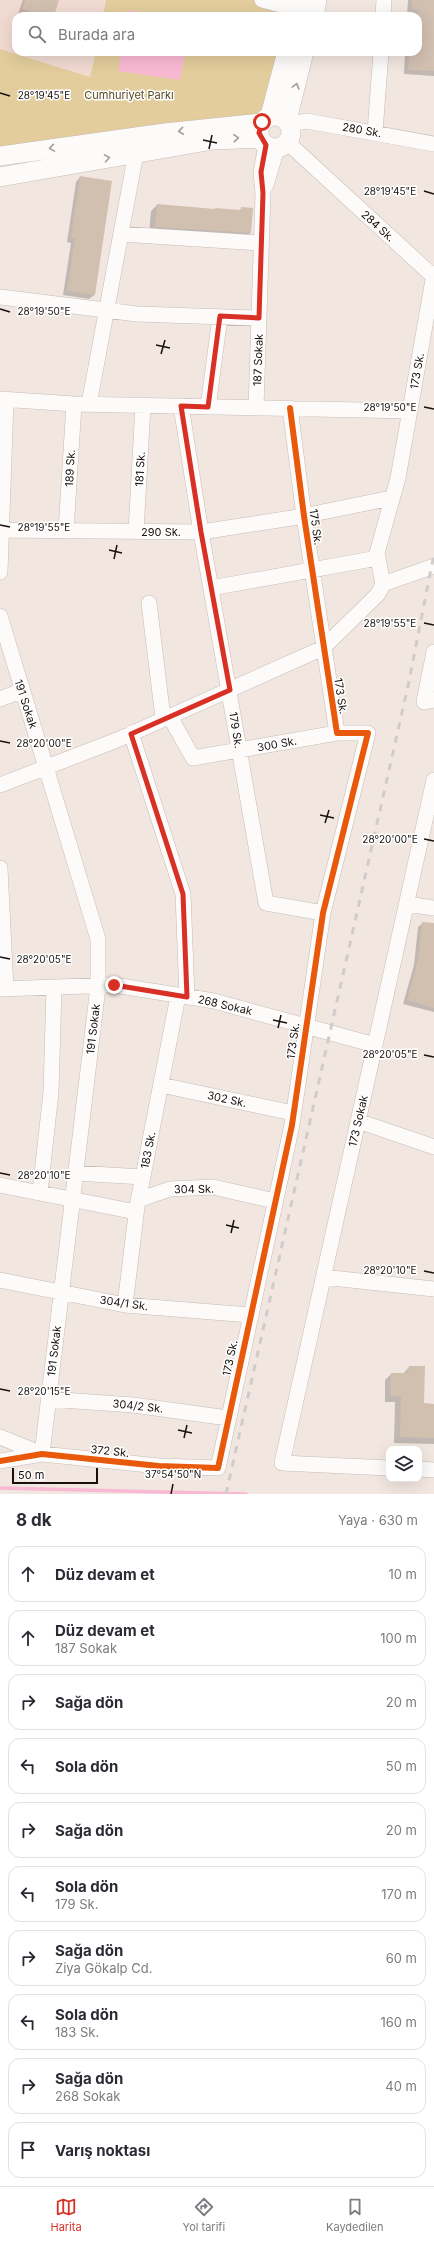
<!DOCTYPE html>
<html lang="tr">
<meta charset="utf-8">
<style>
:root{--surface:#fff;--page:#f2f2f3;--text:#2b2b33;--muted:#7c7c81;--line:#e1e1e2;--accent:#d93025}
body{margin:0;font-family:Inter,sans-serif;background:var(--page);color:var(--text)}
.controls{position:absolute;right:12px;bottom:12px;display:grid;overflow:hidden;border-radius:8px;box-shadow:0 4px 16px #0002}
.controls button{width:36px;height:36px;display:grid;place-items:center;padding:0;border:0;border-bottom:1px solid var(--line);background:var(--surface);color:var(--text);font:20px sans-serif}
.scale{position:absolute;left:12px;bottom:10px;width:86px;box-sizing:border-box;padding-left:4px;border:2px solid #17100d;border-top:0;font-size:11px;line-height:14px;white-space:nowrap;color:#17100d;-webkit-text-stroke:3px #fff;paint-order:stroke}
.stop{position:absolute;width:12px;height:12px;margin:-9px;border:3px solid #d93025;border-radius:50%;background:#fff}
.stop.end{background:#d93025;border-color:#fff;box-shadow:0 1px 4px #0008}
.list{margin:0;padding:0;list-style:none}
h2{display:flex;justify-content:space-between;align-items:center;height:52px;margin:0;padding:0 16px;font-size:17px}
h2 small{font-size:13px;font-weight:400;color:var(--muted)}
.list li{display:grid;grid-template-columns:26px 1fr auto;gap:12px;align-items:center;box-sizing:border-box;height:56px;margin:0 8px 8px;padding:0 8px;border:1px solid var(--line);border-radius:12px}
.list b{display:block;font-size:15px;white-space:nowrap}
.list p{margin:0;font-size:13px;white-space:nowrap;color:var(--muted)}
.list em{font-size:13px;font-style:normal;color:var(--muted)}
.icon{flex:none;width:22px;height:22px;fill:none;stroke:currentColor;stroke-width:2;stroke-linecap:round;stroke-linejoin:round}
.map{position:relative;flex:none;width:434px;height:1494px;overflow:hidden}
.search{position:absolute;background:var(--surface);box-shadow:0 4px 16px #0002;left:12px;right:12px;top:12px;height:44px;display:flex;align-items:center;gap:10px;box-sizing:border-box;padding:0 14px;border-radius:12px;color:var(--muted);font-size:15px}
.sheet{height:692px;background:var(--surface)}
nav{display:flex;justify-content:space-around;align-items:center;box-sizing:border-box;height:56px;border-top:1px solid var(--line);background:var(--surface);font-size:11px;color:var(--muted)}
nav a{display:grid;justify-items:center;gap:2px}
nav .on{color:var(--accent)}
.map>svg:first-child{display:block}
.built{fill:#f1dad2}
.green{fill:#e3cd9c}
.water{fill:#fab9d3}
.shadow{fill:#0003}
.lines{fill:none;stroke-linecap:round;stroke-linejoin:round}
.stream{stroke:#fab9d3;stroke-width:3.5}
.building{fill:#d1bfb0}
.minor-casing{stroke:#c5bcb7;stroke-width:16}
.major-casing{stroke:#c5bcb7;stroke-width:20}
.minor{stroke:#fdfbfa;stroke-width:15}
.major{stroke:#fdfbfa;stroke-width:19}
.rail{stroke:#d0cccb;stroke-width:3;stroke-dasharray:7 7;stroke-linecap:butt}
.cycleway-casing{stroke:#fff;stroke-width:8}
.cycleway{stroke:#e8590c;stroke-width:6}
.oneway{stroke:#a19d9b}
.route{stroke:#d93025;stroke-width:5}
.ticks{fill:none;stroke:#17100d;stroke-width:1.5}
.labels{text-anchor:middle;stroke-width:3;stroke-linejoin:round;paint-order:stroke}
.park-label{font-size:11px;fill:#574923;stroke:#fff}
.street-label{font-size:11px;fill:#17100d;stroke:#fff}
.ticks-label{font-size:10px;text-anchor:middle;fill:#17100d;stroke:#fff;stroke-width:3;stroke-linejoin:round;paint-order:stroke}
</style>
<div class="map">
<svg width="434" height="1494" viewBox="0 0 434 1494">
<rect width="100%" height="100%" fill="#f2e6e0"/>
<path class="built" d="M 0,0 L 106,0 L 103,16 L 16,16 L 16,52 L 96,52 L 90,77 L 0,49 Z"/>
<path class="green" d="M 106,0 L 262,0 L 297,16 L 103,16 Z
M 0,49 L 90,77 L 96,52 L 287,52 L 270,116 L 0,156 Z"/>
<path class="water" d="M 127,10 L 165,16 L 126,16 Z
M 121,52 L 185,52 L 180,80 L 118,71 Z"/>
<path class="shadow" d="M 23,0 L 58,0 L 53,16 L 26,16 L 18,14 Z
M 408,0 L 434,0 L 434,76 L 404,74 L 405,52 L 418,52 L 418,16 L 407,16 Z
M 80,177 L 94,295 L 89,299 L 63,295 L 71,243 L 67,242 L 76,182 Z
M 157,205 L 214,210 L 239,210 L 242,208 L 250,233 L 244,239 L 149,233 L 151,211 Z
M 423,923 L 434,924 L 434,1012 L 403,1004 L 414,965 L 418,927 Z
M 409,1367 L 423,1404 L 434,1405 L 434,1444 L 394,1443 L 395,1402 L 385,1402 L 385,1380 L 391,1374 L 403,1374 Z"/>
<g class="lines">
<path class="stream" d="M 0,1488 L 246,1494"/>
</g>
<path class="building" d="M 25,0 L 59,0 L 54,16 L 44,16 L 22,9 Z
M 412,0 L 434,0 L 434,71 L 408,70 L 409,52 L 418,52 L 418,10 L 412,9 Z
M 80,176 L 112,181 L 95,295 L 67,291 L 75,238 L 71,238 Z
M 157,204 L 215,209 L 215,208 L 241,210 L 241,207 L 253,208 L 251,233 L 155,227 Z
M 422,922 L 434,923 L 434,1008 L 407,1000 L 418,960 Z
M 409,1366 L 425,1366 L 424,1403 L 434,1404 L 434,1438 L 400,1437 L 401,1396 L 390,1396 L 391,1373 L 408,1373 Z"/>
<g class="lines">
<defs>
<path id="minor" d="M 262,0 L 308,12
M 383,16 L 384,0
M 289,124 L 307,121 L 434,144
M 375,132 L 381,52
M 287,142 L 434,277
M 266,185 L 277,148
M 121,234 L 261,243
M 0,297 L 137,314 L 259,318
M 0,399 L 74,404 L 410,411
M 89,404 L 136,153
M 181,406 L 201,532 L 266,903 L 323,913
M 208,407 L 220,317
M 256,408 L 263,193 L 261,172 L 266,145
M 0,530 L 201,532 L 298,517 L 391,498
M 66,531 L 74,404
M 136,532 L 143,405
M 0,572 L 6,400
M 383,584 L 377,553 L 398,478 L 434,274
M 211,588 L 378,558
M 149,603 L 163,718
M 0,616 L 98,939 L 98,987 L 42,1454 L 0,1437
M 434,652 L 424,702 L 434,700
M 0,699 L 21,691
M 169,715 L 193,758 L 337,733
M 131,733 L 183,894 L 187,997
M 0,785 L 117,740 L 323,648 L 378,594 L 383,584 L 434,566
M 0,868 L 6,989
M 407,904 L 434,908
M 0,989 L 114,985 L 214,1001 L 375,1045
M 161,1085 L 293,1113
M 358,1121 L 434,1147
M 75,1173 L 143,1177
M 0,1185 L 136,1212
M 40,1192 L 51,1092 L 54,988
M 138,1200 L 170,1189 L 213,1187 L 275,1201
M 323,1277 L 434,1289
M 0,1280 L 125,1305 L 250,1315
M 125,1305 L 137,1207 L 178,996
M 48,1399 L 133,1405 L 228,1418
M 0,1461 L 42,1454 L 159,1466 L 218,1468 L 292,1125 L 323,913 L 368,733 L 337,733 L 304,516 L 290,408
M 389,1468 L 282,1463 L 434,780
M 419,1469 L 434,1470"/>
<path id="major" d="M 297,16 L 300,0
M 314,16 L 317,0
M259 132a16 16 0 1 1 32 0a16 16 0 1 1-32 0Z
M 270,116 L 287,52
M 287,120 L 304,52
M 0,156 L 165,133 L 261,123
M 0,177 L 213,140 L 260,138"/>
</defs>
<use href="#minor" class="minor-casing"/>
<use href="#major" class="major-casing"/>
<use href="#minor" class="minor"/>
<use href="#major" class="major"/>
<path class="rail" d="M 226,1494 L 408,686 L 434,554"/>
<defs>
<path id="cycleway" d="M 0,1461 L 42,1454 L 159,1466 L 218,1468 L 292,1125 L 323,913 L 368,733 L 337,733 L 304,516 L 290,408"/>
</defs>
<use href="#cycleway" class="cycleway-casing"/>
<use href="#cycleway" class="cycleway"/>
</g>
<defs><path id="oneway-chevron" d="M-2-3.5L2.5 0L-2 3.5" fill="none" stroke-width="1.6" stroke-linecap="round" stroke-linejoin="round"/></defs>
<g class="oneway">
<use href="#oneway-chevron" transform="translate(296 86) rotate(-75)"/>
<use href="#oneway-chevron" transform="translate(181 131) rotate(174)"/>
<use href="#oneway-chevron" transform="translate(236 138) rotate(-3)"/>
<use href="#oneway-chevron" transform="translate(52 148) rotate(171)"/>
<use href="#oneway-chevron" transform="translate(107 158) rotate(-10)"/>
</g>
<g class="lines">
<path class="route" d="M 114,985 L 187,997 L 183,894 L 131,734 L 230,690 L 201,532 L 181,406 L 208,407 L 220,316 L 259,318 L 263,193 L 261,172 L 266,145 L 259,133 L 262,122"/>
</g>
<path class="ticks" d="M 0,93 L 10,96M 203,140 L 217,143M 209,149 L 212,135M 424,191 L 434,194M 0,309 L 10,312M 156,345 L 170,348M 161,354 L 165,340M 424,407 L 434,409M 0,525 L 10,527M 109,550 L 122,553M 114,559 L 117,545M 424,623 L 434,625M 0,741 L 10,743M 320,815 L 334,818M 325,823 L 329,810M 424,839 L 434,841M 0,957 L 10,959M 273,1020 L 287,1023M 278,1028 L 281,1015M 424,1055 L 434,1057M 0,1173 L 10,1175M 226,1225 L 239,1228M 231,1233 L 234,1220M 424,1271 L 434,1273M 0,1389 L 10,1391M 178,1430 L 192,1433M 184,1438 L 187,1425M 171,1494 L 173,1484"/>
<g class="labels">
<g class="park-label">
<text x="129" y="99">Cumhuriyet Parkı</text>
</g>
<g class="street-label">
<text transform="translate(362 130) rotate(10)" y="4">280 Sk.</text>
<text transform="translate(378 226) rotate(42)" y="4">284 Sk.</text>
<text transform="translate(258 360) rotate(-88)" y="4">187 Sokak</text>
<text transform="translate(417 371) rotate(-80)" y="4">173 Sk.</text>
<text transform="translate(70 468) rotate(-87)" y="4">189 Sk.</text>
<text transform="translate(140 469) rotate(-87)" y="4">181 Sk.</text>
<text transform="translate(316 527) rotate(82)" y="4">175 Sk.</text>
<text x="161" y="536">290 Sk.</text>
<text transform="translate(341 696) rotate(81)" y="4">173 Sk.</text>
<text transform="translate(26 704) rotate(72)" y="4">191 Sokak</text>
<text transform="translate(236 730) rotate(81)" y="4">179 Sk.</text>
<text transform="translate(277 744) rotate(-10)" y="4">300 Sk.</text>
<text transform="translate(225 1005) rotate(13)" y="4">268 Sokak</text>
<text transform="translate(93 1029) rotate(-83)" y="4">191 Sokak</text>
<text transform="translate(293 1041) rotate(-82)" y="4">173 Sk.</text>
<text transform="translate(227 1099) rotate(12)" y="4">302 Sk.</text>
<text transform="translate(358 1121) rotate(-77)" y="4">173 Sokak</text>
<text transform="translate(148 1150) rotate(-79)" y="4">183 Sk.</text>
<text transform="translate(194 1189) rotate(-1)" y="4">304 Sk.</text>
<text transform="translate(124 1303) rotate(8)" y="4">304/1 Sk.</text>
<text transform="translate(54 1351) rotate(-83)" y="4">191 Sokak</text>
<text transform="translate(230 1358) rotate(-78)" y="4">173 Sk.</text>
<text transform="translate(138 1406) rotate(6)" y="4">304/2 Sk.</text>
<text transform="translate(110 1451) rotate(6)" y="4">372 Sk.</text>
</g>
</g>
<g class="ticks-label">
<text x="44" y="99">28°19'45"E</text>
<text x="390" y="195">28°19'45"E</text>
<text x="44" y="315">28°19'50"E</text>
<text x="390" y="411">28°19'50"E</text>
<text x="44" y="531">28°19'55"E</text>
<text x="390" y="627">28°19'55"E</text>
<text x="44" y="747">28°20'00"E</text>
<text x="390" y="843">28°20'00"E</text>
<text x="44" y="963">28°20'05"E</text>
<text x="390" y="1058">28°20'05"E</text>
<text x="44" y="1179">28°20'10"E</text>
<text x="390" y="1274">28°20'10"E</text>
<text x="44" y="1395">28°20'15"E</text>
<text x="173" y="1478">37°54'50"N</text>
</g>
</svg>
<div class="controls">
<button><svg class="icon" aria-label="layers" viewBox="0 0 24 24"><path d="M12 4l9 5-9 5-9-5zM3 14l9 5 9-5"/></svg></button>
</div>
<div class="scale">50 m</div>
<div class="stop" style="left:262px;top:122px"></div>
<div class="stop end" style="left:114px;top:985px"></div>
<div class="search"><svg class="icon" aria-label="search" viewBox="0 0 24 24"><circle cx="10" cy="10" r="6"/><path d="M15 15l6 6"/></svg>Burada ara</div>
</div>
<section class="sheet">
<h2>8 dk<small>Yaya · 630 m</small></h2>
<ul class="list">
<li><svg class="icon" aria-label="ahead" viewBox="0 0 24 24"><path d="M12 20V5M6 11l6-6 6 6"/></svg><div><b>Düz devam et</b></div><em>10 m</em></li>
<li><svg class="icon" aria-label="ahead" viewBox="0 0 24 24"><path d="M12 20V5M6 11l6-6 6 6"/></svg><div><b>Düz devam et</b><p>187 Sokak</p></div><em>100 m</em></li>
<li><svg class="icon" aria-label="right" viewBox="0 0 24 24"><path d="M7 20v-9h11M14 6l5 5-5 5"/></svg><div><b>Sağa dön</b></div><em>20 m</em></li>
<li><svg class="icon" aria-label="left" viewBox="0 0 24 24"><path d="M17 20v-9H6M10 6l-5 5 5 5"/></svg><div><b>Sola dön</b></div><em>50 m</em></li>
<li><svg class="icon" aria-label="right" viewBox="0 0 24 24"><path d="M7 20v-9h11M14 6l5 5-5 5"/></svg><div><b>Sağa dön</b></div><em>20 m</em></li>
<li><svg class="icon" aria-label="left" viewBox="0 0 24 24"><path d="M17 20v-9H6M10 6l-5 5 5 5"/></svg><div><b>Sola dön</b><p>179 Sk.</p></div><em>170 m</em></li>
<li><svg class="icon" aria-label="right" viewBox="0 0 24 24"><path d="M7 20v-9h11M14 6l5 5-5 5"/></svg><div><b>Sağa dön</b><p>Ziya Gökalp Cd.</p></div><em>60 m</em></li>
<li><svg class="icon" aria-label="left" viewBox="0 0 24 24"><path d="M17 20v-9H6M10 6l-5 5 5 5"/></svg><div><b>Sola dön</b><p>183 Sk.</p></div><em>160 m</em></li>
<li><svg class="icon" aria-label="right" viewBox="0 0 24 24"><path d="M7 20v-9h11M14 6l5 5-5 5"/></svg><div><b>Sağa dön</b><p>268 Sokak</p></div><em>40 m</em></li>
<li><svg class="icon" aria-label="arrive" viewBox="0 0 24 24"><path d="M6 21V4h12l-3 4 3 4H6"/></svg><div><b>Varış noktası</b></div></li>
</ul>
</section>
<nav>
<a class="on"><svg class="icon" aria-label="map" viewBox="0 0 24 24"><path d="M3 6l6-2 6 2 6-2v14l-6 2-6-2-6 2zM9 4v14M15 6v14"/></svg>Harita</a>
<a><svg class="icon" aria-label="directions" viewBox="0 0 24 24"><path d="M12 3l9 9-9 9-9-9zM9 14v-3h6M13 9l2 2-2 2"/></svg>Yol tarifi</a>
<a><svg class="icon" aria-label="saved" viewBox="0 0 24 24"><path d="M7 4h10v16l-5-4-5 4z"/></svg>Kaydedilen</a>
</nav>
